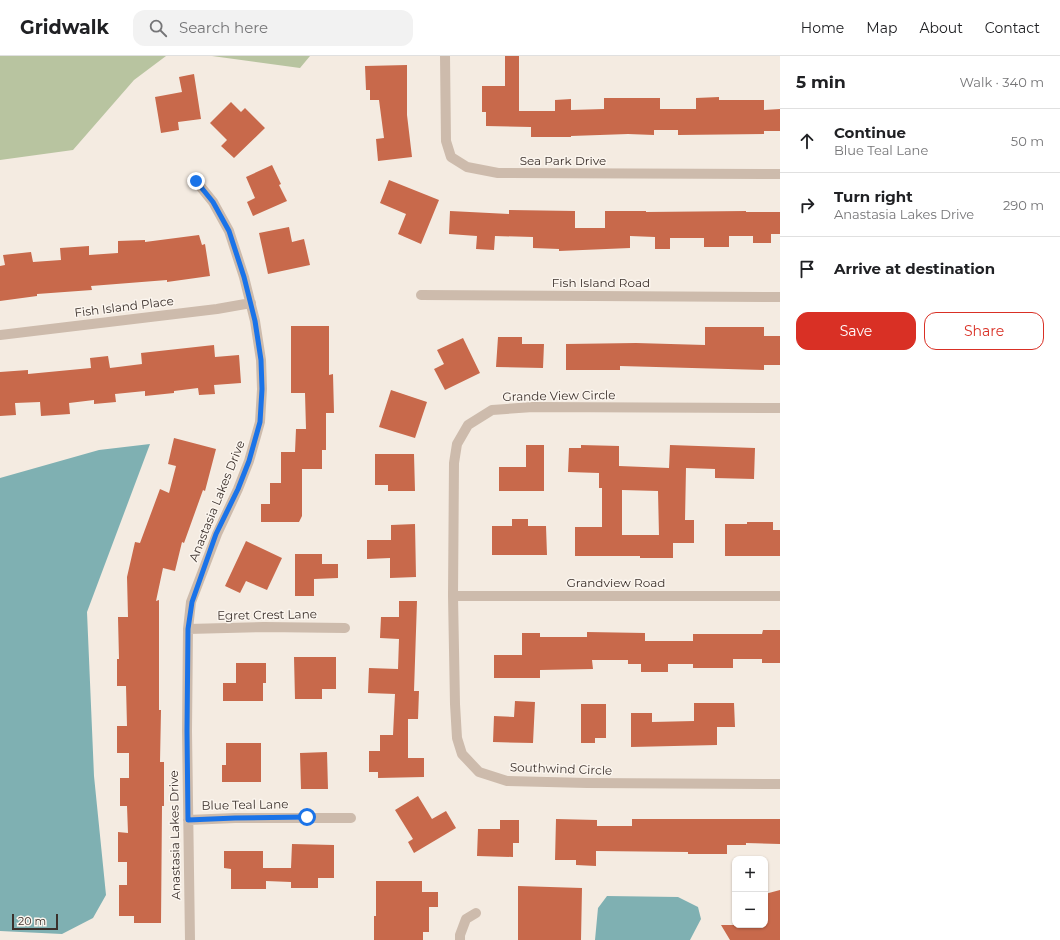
<!DOCTYPE html>
<meta charset="utf-8">
<style>
:root{--surface:#fff;--page:#f2f2f2;--text:#202124;--muted:#757577;--line:#e0e0e0;--accent:#d93025}
body{margin:0;font-family:Montserrat,sans-serif;background:var(--page);color:var(--text)}
.controls{position:absolute;right:12px;bottom:12px;display:grid;overflow:hidden;border-radius:8px;box-shadow:0 1px 3px #0004}
.controls button{width:36px;height:36px;display:grid;place-items:center;padding:0;border:0;border-bottom:1px solid var(--line);background:var(--surface);color:var(--text);font:20px sans-serif}
.scale{position:absolute;left:12px;bottom:10px;width:46px;box-sizing:border-box;padding-left:4px;border:2px solid #3b302b;border-top:0;font-size:11px;line-height:14px;white-space:nowrap;color:#3b302b;-webkit-text-stroke:3px #fbf5ee;paint-order:stroke}
.stop{position:absolute;width:12px;height:12px;margin:-9px;border:3px solid #1a73e8;border-radius:50%;background:#fff}
.stop.end{background:#1a73e8;border-color:#fff;box-shadow:0 1px 4px #0008}
.list{margin:0;padding:0;list-style:none}
h2{display:flex;justify-content:space-between;align-items:center;height:52px;margin:0;padding:0 16px;font-size:17px}
h2 small{font-size:13px;font-weight:400;color:var(--muted)}
.list li{display:grid;grid-template-columns:26px 1fr auto;gap:12px;align-items:center;box-sizing:border-box;height:64px;padding:0 16px;border-top:1px solid var(--line)}
.list b{display:block;font-size:15px;white-space:nowrap}
.list p{margin:0;font-size:13px;white-space:nowrap;color:var(--muted)}
.list em{font-size:13px;font-style:normal;color:var(--muted)}
.actions{display:flex;gap:8px;padding:12px 16px}
.actions a{flex:1;padding:9px 0;border:1px solid var(--accent);border-radius:12px;text-align:center;font-size:14px;color:var(--accent)}
.actions .main{background:var(--accent);color:#fff}
.icon{flex:none;width:22px;height:22px;fill:none;stroke:currentColor;stroke-width:2;stroke-linecap:round;stroke-linejoin:round}
.map{position:relative;flex:none;width:780px;height:884px;overflow:hidden}
header{display:flex;align-items:center;gap:24px;box-sizing:border-box;height:56px;padding:0 20px;background:var(--surface);border-bottom:1px solid var(--line)}
header strong{font-size:19px}
nav{display:flex;gap:22px;margin-inline-start:auto;font-size:14px}
.search{width:280px;height:36px;background:var(--page);display:flex;align-items:center;gap:10px;box-sizing:border-box;padding:0 14px;border-radius:12px;color:var(--muted);font-size:15px}
main{display:flex}
aside{flex:1;background:var(--surface)}
.map>svg:first-child{display:block}
.green{fill:#b8c4a0}
.water{fill:#7fb0b2}
.building{fill:#c8694b;fill-rule:evenodd}
.lines{fill:none;stroke-linecap:round;stroke-linejoin:round}
.minor{stroke:#cdbbac;stroke-width:10}
.route{stroke:#1a73e8;stroke-width:5}
.labels{text-anchor:middle;stroke-width:3;stroke-linejoin:round;paint-order:stroke}
.street-label{font-size:12px;fill:#3b302b;stroke:#fbf5ee}
</style>
<header>
<strong>Gridwalk</strong>
<div class="search"><svg class="icon" aria-label="search" viewBox="0 0 24 24"><circle cx="10" cy="10" r="6"/><path d="M15 15l6 6"/></svg>Search here</div>
<nav><a>Home</a><a>Map</a><a>About</a><a>Contact</a></nav>
</header>
<main>
<div class="map">
<svg width="780" height="884" viewBox="0 0 780 884">
<rect width="100%" height="100%" fill="#f4ebe1"/>
<path class="green" d="M 0,0 L 166,0 L 134,24 L 73,94 L 0,104 Z
M 212,0 L 310,0 L 300,12 Z"/>
<path class="water" d="M 150,388 L 87,556 L 94,720 L 106,839 L 93,862 L 62,878 L 0,875 L 0,422 L 99,394 Z
M 607,840 L 678,841 L 698,851 L 701,863 L 690,884 L 595,884 L 598,852 Z"/>
<path class="building" d="M 505,0 L 519,0 L 519,55 L 555,55 L 555,44 L 571,43 L 571,54 L 604,53 L 604,42 L 660,42 L 660,53 L 696,53 L 696,42 L 719,41 L 719,44 L 764,44 L 764,54 L 780,53 L 780,75 L 764,75 L 764,78 L 678,79 L 678,74 L 654,74 L 654,79 L 628,78 L 571,80 L 571,81 L 531,81 L 531,71 L 486,70 L 486,56 L 482,56 L 482,30 L 505,30 Z
M 407,9 L 407,59 L 412,101 L 378,105 L 376,83 L 384,82 L 379,44 L 370,44 L 370,34 L 366,34 L 365,10 Z
M 194,18 L 201,63 L 178,66 L 179,74 L 161,77 L 155,41 L 182,36 L 179,21 Z
M 231,46 L 241,56 L 245,52 L 265,72 L 234,102 L 221,90 L 227,84 L 210,67 Z
M 272,109 L 281,128 L 279,129 L 287,145 L 253,160 L 247,146 L 255,142 L 246,121 Z
M 389,124 L 439,144 L 421,188 L 398,178 L 406,158 L 380,147 Z
M 509,154 L 575,155 L 575,172 L 605,172 L 605,155 L 646,155 L 646,156 L 746,155 L 746,156 L 780,156 L 780,178 L 771,178 L 771,187 L 753,187 L 753,180 L 729,180 L 729,191 L 704,191 L 704,182 L 670,182 L 670,193 L 655,193 L 655,181 L 630,180 L 630,192 L 559,195 L 559,193 L 533,192 L 533,181 L 495,180 L 494,194 L 476,193 L 477,180 L 449,178 L 450,155 L 509,158 Z
M 289,171 L 292,186 L 304,183 L 310,209 L 268,218 L 259,177 Z
M 199,179 L 202,189 L 205,188 L 210,220 L 167,226 L 167,224 L 91,230 L 92,234 L 37,238 L 37,240 L 0,245 L 0,210 L 5,209 L 3,199 L 31,196 L 33,206 L 61,204 L 60,192 L 89,190 L 89,199 L 118,197 L 118,185 L 145,184 L 145,186 Z
M 291,270 L 329,270 L 329,319 L 333,318 L 334,357 L 326,357 L 326,394 L 322,394 L 322,413 L 302,413 L 302,460 L 299,466 L 261,466 L 261,448 L 270,448 L 270,427 L 281,427 L 281,396 L 295,396 L 296,373 L 306,373 L 305,337 L 291,337 Z
M 705,271 L 764,271 L 764,280 L 780,280 L 780,309 L 764,309 L 764,314 L 620,310 L 620,314 L 566,314 L 566,288 L 636,287 L 705,289 Z
M 498,281 L 522,281 L 522,288 L 544,288 L 543,312 L 496,311 Z
M 463,282 L 480,317 L 445,334 L 434,313 L 444,308 L 437,294 Z
M 214,289 L 215,301 L 239,299 L 241,327 L 214,329 L 215,338 L 199,339 L 198,332 L 174,335 L 174,337 L 145,340 L 145,335 L 115,338 L 116,346 L 94,348 L 94,344 L 69,347 L 70,358 L 41,360 L 40,346 L 15,347 L 16,359 L 0,360 L 0,316 L 28,314 L 28,318 L 91,312 L 90,302 L 108,300 L 110,312 L 142,308 L 141,297 Z
M 391,334 L 427,346 L 415,382 L 379,371 Z
M 174,382 L 216,393 L 205,435 L 203,434 L 184,487 L 182,486 L 175,515 L 163,512 L 156,545 L 159,544 L 159,654 L 161,654 L 160,706 L 164,706 L 164,750 L 162,750 L 161,867 L 134,867 L 134,860 L 119,860 L 119,829 L 127,829 L 127,806 L 118,806 L 118,776 L 128,777 L 127,750 L 120,750 L 120,722 L 129,722 L 129,697 L 117,697 L 117,670 L 127,670 L 126,630 L 117,630 L 117,603 L 119,603 L 118,561 L 128,561 L 127,521 L 135,486 L 140,487 L 160,433 L 169,437 L 176,410 L 168,408 Z
M 526,389 L 544,389 L 544,435 L 499,435 L 499,411 L 526,411 Z
M 581,389 L 619,390 L 619,410 L 669,412 L 670,389 L 755,392 L 754,423 L 715,422 L 715,413 L 686,412 L 685,464 L 694,464 L 694,487 L 673,487 L 673,502 L 640,502 L 640,500 L 575,500 L 575,471 L 602,471 L 602,432 L 599,432 L 599,417 L 568,416 L 569,392 L 581,392 ZM 622,434 L 658,435 L 659,479 L 622,479 Z
M 375,398 L 414,398 L 415,435 L 388,435 L 388,429 L 375,429 Z
M 512,463 L 528,463 L 528,470 L 546,470 L 547,499 L 492,499 L 492,470 L 512,470 Z
M 747,466 L 773,466 L 773,474 L 780,474 L 780,500 L 725,500 L 725,468 L 747,468 Z
M 415,468 L 416,521 L 390,522 L 390,502 L 367,503 L 367,484 L 391,484 L 391,469 Z
M 246,485 L 282,502 L 267,534 L 246,525 L 240,537 L 225,530 Z
M 295,498 L 322,498 L 322,508 L 338,508 L 338,522 L 314,523 L 314,540 L 295,540 Z
M 399,545 L 417,545 L 414,635 L 419,635 L 418,663 L 408,663 L 408,702 L 424,702 L 424,721 L 378,722 L 378,716 L 369,716 L 369,695 L 380,695 L 380,679 L 393,679 L 395,638 L 368,637 L 369,612 L 398,613 L 399,583 L 380,582 L 381,561 L 399,561 Z
M 763,574 L 780,574 L 780,607 L 762,607 L 762,603 L 733,603 L 733,612 L 693,612 L 693,608 L 668,608 L 668,616 L 641,616 L 641,608 L 628,608 L 628,604 L 592,604 L 593,613 L 540,614 L 540,622 L 494,622 L 494,599 L 522,599 L 522,577 L 540,577 L 540,581 L 587,581 L 587,576 L 645,577 L 645,585 L 693,585 L 693,578 L 762,578 Z
M 294,601 L 336,601 L 336,633 L 322,633 L 322,643 L 295,643 Z
M 236,607 L 266,607 L 266,627 L 263,627 L 263,645 L 223,645 L 223,627 L 236,627 Z
M 515,645 L 535,646 L 533,687 L 493,686 L 494,660 L 514,661 Z
M 694,647 L 734,647 L 735,671 L 717,671 L 717,689 L 631,691 L 631,657 L 652,657 L 652,666 L 694,665 Z
M 581,648 L 606,648 L 606,682 L 595,682 L 595,687 L 581,687 Z
M 226,687 L 261,687 L 261,726 L 222,726 L 222,709 L 226,709 Z
M 327,696 L 328,733 L 301,733 L 300,697 Z
M 418,740 L 432,763 L 446,755 L 456,772 L 414,797 L 408,786 L 413,783 L 395,754 Z
M 556,763 L 597,764 L 597,770 L 632,770 L 632,763 L 780,763 L 780,788 L 746,787 L 746,789 L 727,789 L 727,798 L 688,798 L 688,796 L 596,795 L 596,810 L 576,809 L 576,804 L 555,804 Z
M 500,764 L 519,764 L 519,787 L 513,787 L 513,801 L 477,800 L 478,773 L 500,773 Z
M 292,788 L 334,789 L 334,822 L 318,822 L 318,832 L 291,832 L 291,826 L 266,825 L 266,833 L 231,833 L 231,813 L 224,812 L 224,795 L 263,795 L 263,812 L 291,812 Z
M 376,825 L 422,825 L 422,836 L 438,836 L 438,851 L 429,851 L 429,876 L 423,876 L 423,884 L 374,884 L 374,860 L 376,860 Z
M 518,830 L 582,832 L 581,884 L 518,884 Z
M 780,834 L 780,884 L 730,884 L 721,869 L 765,869 L 765,838 Z"/>
<g class="lines">
<path class="minor" d="M 445,0 L 446,85 L 451,101 L 467,111 L 498,117 L 780,118
M 421,239 L 780,241
M 0,279 L 217,253 L 251,247
M 780,352 L 533,351 L 492,354 L 468,369 L 457,388 L 454,407 L 453,540 L 455,648 L 457,682 L 462,698 L 479,716 L 507,725 L 587,727 L 780,728
M 453,540 L 780,540
M 188,573 L 264,571 L 345,572
M 188,764 L 235,762 L 351,762
M 190,884 L 187,675 L 188,573 L 191,546 L 217,478 L 238,433 L 249,405 L 260,366 L 262,333 L 261,304 L 255,265 L 244,221 L 229,175 L 213,146 L 196,125
M 460,884 L 460,879 L 466,863 L 476,857"/>
</g>
<g class="lines">
<path class="route" d="M 196,125 L 213,146 L 229,175 L 244,221 L 255,265 L 261,304 L 262,333 L 260,366 L 249,405 L 238,433 L 216,478 L 192,546 L 188,573 L 187,675 L 188,764 L 235,762 L 307,761"/>
</g>
<g class="labels">
<g class="street-label">
<text x="563" y="109">Sea Park Drive</text>
<text x="601" y="231">Fish Island Road</text>
<text transform="translate(124 251) rotate(-7)" y="4">Fish Island Place</text>
<text transform="translate(559 340) rotate(-1)" y="4">Grande View Circle</text>
<text transform="translate(217 445) rotate(-68)" y="4">Anastasia Lakes Drive</text>
<text x="616" y="531">Grandview Road</text>
<text transform="translate(267 559) rotate(-1)" y="4">Egret Crest Lane</text>
<text transform="translate(561 713) rotate(2)" y="4">Southwind Circle</text>
<text transform="translate(245 749) rotate(-1)" y="4">Blue Teal Lane</text>
<text transform="translate(175 779) rotate(-91)" y="4">Anastasia Lakes Drive</text>
</g>
</g>
</svg>
<div class="controls">
<button>+</button>
<button>−</button>
</div>
<div class="scale">20 m</div>
<div class="stop" style="left:307px;top:761px"></div>
<div class="stop end" style="left:196px;top:125px"></div>
</div>
<aside>
<h2>5 min<small>Walk · 340 m</small></h2>
<ul class="list">
<li><svg class="icon" aria-label="ahead" viewBox="0 0 24 24"><path d="M12 20V5M6 11l6-6 6 6"/></svg><div><b>Continue</b><p>Blue Teal Lane</p></div><em>50 m</em></li>
<li><svg class="icon" aria-label="right" viewBox="0 0 24 24"><path d="M7 20v-9h11M14 6l5 5-5 5"/></svg><div><b>Turn right</b><p>Anastasia Lakes Drive</p></div><em>290 m</em></li>
<li><svg class="icon" aria-label="arrive" viewBox="0 0 24 24"><path d="M6 21V4h12l-3 4 3 4H6"/></svg><div><b>Arrive at destination</b></div></li>
</ul>
<div class="actions"><a class="main">Save</a><a>Share</a></div>
</aside>
</main>
